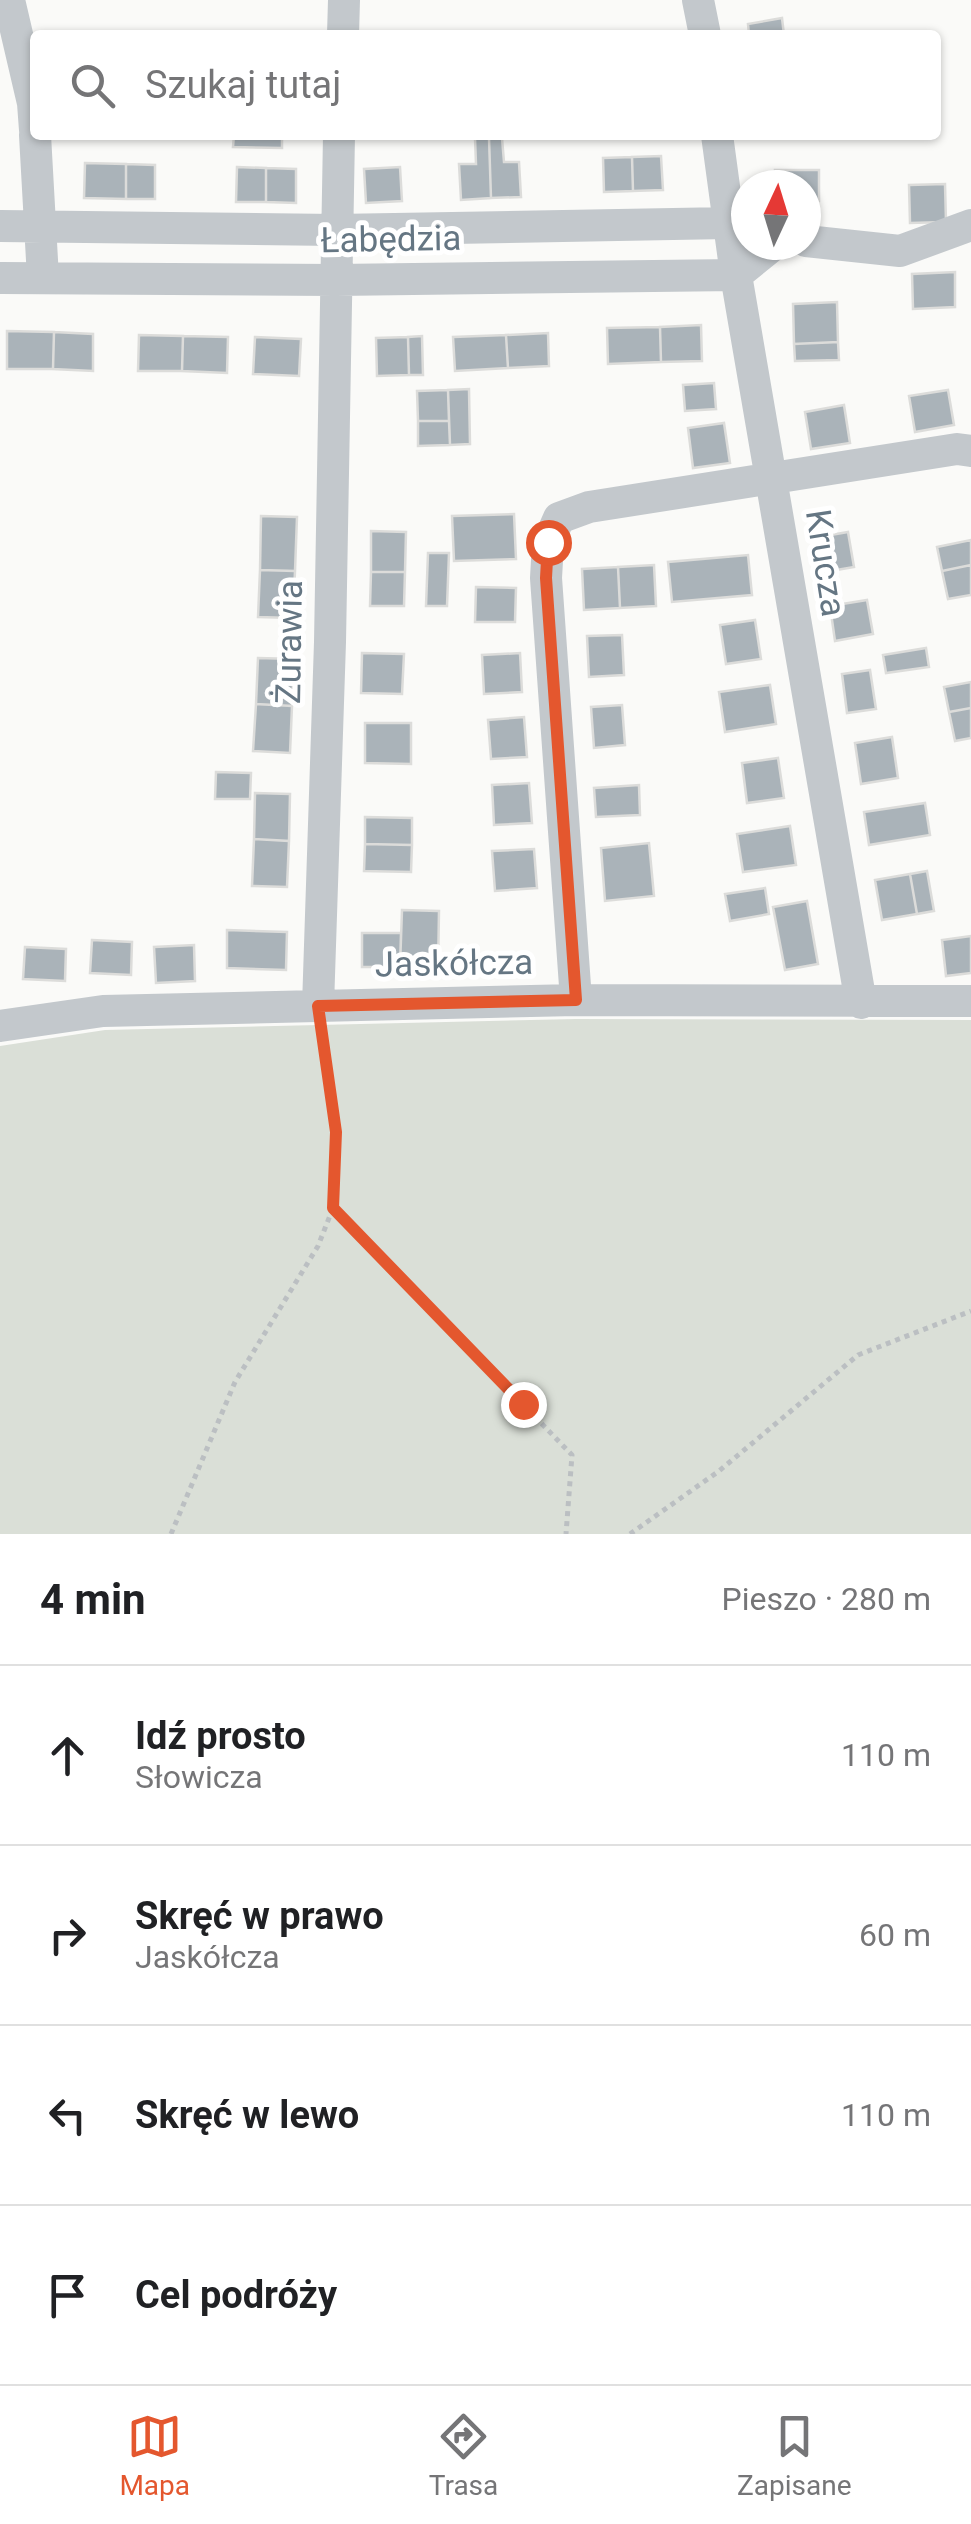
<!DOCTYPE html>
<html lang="pl">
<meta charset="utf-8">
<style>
:root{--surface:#fff;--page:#f2f2f2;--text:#202124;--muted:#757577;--line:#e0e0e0;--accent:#e4572e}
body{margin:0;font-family:Roboto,sans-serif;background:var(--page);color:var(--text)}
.compass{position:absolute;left:731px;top:170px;width:90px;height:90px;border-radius:50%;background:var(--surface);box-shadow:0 2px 8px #0004;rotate:4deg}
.stop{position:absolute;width:30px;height:30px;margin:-22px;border:8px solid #e4572e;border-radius:50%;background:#fff}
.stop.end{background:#e4572e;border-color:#fff;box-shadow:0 2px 10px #0008}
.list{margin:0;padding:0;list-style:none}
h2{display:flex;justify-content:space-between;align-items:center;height:130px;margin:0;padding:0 40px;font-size:42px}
h2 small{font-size:32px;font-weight:400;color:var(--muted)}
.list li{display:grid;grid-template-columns:65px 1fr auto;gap:30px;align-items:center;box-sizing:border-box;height:180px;padding:0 40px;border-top:2px solid var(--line)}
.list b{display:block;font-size:38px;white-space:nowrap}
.list p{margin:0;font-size:32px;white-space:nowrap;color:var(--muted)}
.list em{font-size:32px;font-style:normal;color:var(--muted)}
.icon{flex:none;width:55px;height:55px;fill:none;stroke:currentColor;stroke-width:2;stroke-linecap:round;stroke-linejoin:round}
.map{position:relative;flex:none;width:971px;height:1534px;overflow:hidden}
.search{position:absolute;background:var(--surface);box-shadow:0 2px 8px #0004;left:30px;right:30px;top:30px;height:110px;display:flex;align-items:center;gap:25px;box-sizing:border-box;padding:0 35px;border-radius:10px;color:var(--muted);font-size:38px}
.sheet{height:850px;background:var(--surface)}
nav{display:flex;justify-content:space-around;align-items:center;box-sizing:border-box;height:140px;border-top:2px solid var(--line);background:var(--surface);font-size:28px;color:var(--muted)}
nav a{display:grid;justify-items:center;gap:5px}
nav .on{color:var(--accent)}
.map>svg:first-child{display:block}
.green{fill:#dadfd7}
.building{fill:#aab3b9;stroke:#dcdcda;stroke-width:2.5}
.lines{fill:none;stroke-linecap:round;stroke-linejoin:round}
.path{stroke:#bbbfc2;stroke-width:5;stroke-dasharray:5 5;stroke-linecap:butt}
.street{stroke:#c3c8cc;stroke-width:32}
.route{stroke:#e4572e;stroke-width:12}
.labels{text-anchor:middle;stroke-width:10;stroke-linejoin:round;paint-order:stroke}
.street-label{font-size:35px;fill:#657683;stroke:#fff}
</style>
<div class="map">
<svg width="971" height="1534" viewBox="0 0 971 1534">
<rect width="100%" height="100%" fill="#fafaf8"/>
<path class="green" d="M 576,1019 L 971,1020 L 971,1534 L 0,1534 L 0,1046 L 105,1030 Z"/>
<path class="building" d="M 782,18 L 784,35 L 749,35 L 748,24 Z
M 234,135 L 282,135 L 282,148 L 233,147 Z
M 475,138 L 489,138 L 491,198 L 461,200 L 459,164 L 476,164 Z
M 489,138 L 502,138 L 504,162 L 519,162 L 521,197 L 491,198 Z
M 661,156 L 663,190 L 633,191 L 632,157 Z
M 632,157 L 633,191 L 604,192 L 603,158 Z
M 85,163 L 126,164 L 126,199 L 84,198 Z
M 126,164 L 155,165 L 155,199 L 126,199 Z
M 237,167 L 266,168 L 266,202 L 236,202 Z
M 400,167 L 402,201 L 366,203 L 364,169 Z
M 266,168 L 296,169 L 296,203 L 266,202 Z
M 775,170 L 819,170 L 819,201 L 806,202 L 806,185 L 775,185 Z
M 945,184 L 946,222 L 910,223 L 909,185 Z
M 955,272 L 955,307 L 913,309 L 912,274 Z
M 837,302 L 838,342 L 794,344 L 793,304 Z
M 701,325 L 702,361 L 661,362 L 660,327 Z
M 660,327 L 661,362 L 608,364 L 607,328 Z
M 7,331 L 54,332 L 53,369 L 7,369 Z
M 54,332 L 93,334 L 93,371 L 53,369 Z
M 548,333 L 549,366 L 508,368 L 506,335 Z
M 139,335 L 183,336 L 182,371 L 138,371 Z
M 506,335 L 508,368 L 455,371 L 453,337 Z
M 183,336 L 228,337 L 227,373 L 182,371 Z
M 422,336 L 423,375 L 409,375 L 408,337 Z
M 255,337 L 301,339 L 299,376 L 253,374 Z
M 408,337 L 409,375 L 377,376 L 376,338 Z
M 838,342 L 839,360 L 795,361 L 794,344 Z
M 714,383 L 716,409 L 685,411 L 683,385 Z
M 469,389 L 470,444 L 450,445 L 448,390 Z
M 448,390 L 449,421 L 418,421 L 417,391 Z
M 948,390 L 954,425 L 915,432 L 909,396 Z
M 844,405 L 850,443 L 811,449 L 805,412 Z
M 418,421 L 449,421 L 450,445 L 418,446 Z
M 724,423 L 730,463 L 693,468 L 688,428 Z
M 514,514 L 516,559 L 454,561 L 452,516 Z
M 261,516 L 297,517 L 295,571 L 260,570 Z
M 371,531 L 406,532 L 405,572 L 371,572 Z
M 848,532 L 854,567 L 825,572 L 819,537 Z
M 971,540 L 971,565 L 942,571 L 937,547 Z
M 428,553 L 449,553 L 447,606 L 426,606 Z
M 748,555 L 752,595 L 672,602 L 668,562 Z
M 654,565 L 656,606 L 620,608 L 618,567 Z
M 971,565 L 971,595 L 948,599 L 942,571 Z
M 618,567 L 620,608 L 584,610 L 582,569 Z
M 260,570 L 295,571 L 293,618 L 258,617 Z
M 371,572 L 405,572 L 404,606 L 370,606 Z
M 476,587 L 516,588 L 515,622 L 475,622 Z
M 867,600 L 873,634 L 835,641 L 830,606 Z
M 755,620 L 761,659 L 726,664 L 720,625 Z
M 622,635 L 624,675 L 589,677 L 587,636 Z
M 926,648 L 929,667 L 886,673 L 883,655 Z
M 362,653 L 404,654 L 402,694 L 361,693 Z
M 520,653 L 522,692 L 484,694 L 482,655 Z
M 258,658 L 294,659 L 292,706 L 256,704 Z
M 870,670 L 876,709 L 847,713 L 842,674 Z
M 971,682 L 971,708 L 949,712 L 944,687 Z
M 770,685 L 776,724 L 725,732 L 719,692 Z
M 256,704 L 292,706 L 290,753 L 253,751 Z
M 622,705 L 625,745 L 594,748 L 591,707 Z
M 971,708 L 971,738 L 955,741 L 949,712 Z
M 524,717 L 527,757 L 491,759 L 488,720 Z
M 365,723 L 411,723 L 411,764 L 365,763 Z
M 892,737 L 898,778 L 861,784 L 855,743 Z
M 778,758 L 784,798 L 747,803 L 742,763 Z
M 216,772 L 251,773 L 250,799 L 215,799 Z
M 529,783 L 532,823 L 494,825 L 492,785 Z
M 639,785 L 640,815 L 596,817 L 594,788 Z
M 255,793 L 290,794 L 289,841 L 254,839 Z
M 925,803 L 930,835 L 869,845 L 864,812 Z
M 365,817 L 412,818 L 412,845 L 365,844 Z
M 790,826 L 796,865 L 743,872 L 737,834 Z
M 254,839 L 289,841 L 287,887 L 252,886 Z
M 649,843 L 654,896 L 605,901 L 601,848 Z
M 365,844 L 412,845 L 411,872 L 364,871 Z
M 534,849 L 537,888 L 495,891 L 492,851 Z
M 927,871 L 934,911 L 917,914 L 910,874 Z
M 910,874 L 917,914 L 882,920 L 875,880 Z
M 765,888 L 769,914 L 730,921 L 725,894 Z
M 807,901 L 818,964 L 785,970 L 773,907 Z
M 402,910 L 439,911 L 438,968 L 400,967 Z
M 227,930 L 287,932 L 286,970 L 227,968 Z
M 362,933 L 401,933 L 400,967 L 362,967 Z
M 971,936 L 971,973 L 946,976 L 942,940 Z
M 92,940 L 132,942 L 131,975 L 90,973 Z
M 194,945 L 195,981 L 156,983 L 154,947 Z
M 25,947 L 66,949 L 65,981 L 23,979 Z"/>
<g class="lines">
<path class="path" d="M 333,1208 L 572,1455 L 566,1534
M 171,1534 L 235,1382 L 318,1246 L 333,1208 L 336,1132 L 321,1034
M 630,1534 L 719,1471 L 858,1355 L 971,1311"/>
<path class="street" d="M 9,0 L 33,103 L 35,130
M 698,0 L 705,35
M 343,35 L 344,0
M 35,135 L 43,278
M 717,135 L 736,275 L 861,1003
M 0,226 L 336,230 L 728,223 L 746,228
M 806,241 L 900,251 L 971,225
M 0,278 L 336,280 L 736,275 L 773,245
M 576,1000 L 546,578 L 548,543 L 559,518 L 589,507 L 957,449 L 971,451
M 318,1006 L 330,642 L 339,135
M 0,1026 L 103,1011 L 576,1000 L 971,1001"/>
</g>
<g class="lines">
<path class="route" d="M 523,1404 L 333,1208 L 336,1132 L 318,1006 L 576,1000 L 546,578 L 548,542"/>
</g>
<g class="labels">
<g class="street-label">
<text transform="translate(391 239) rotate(-1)" y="12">Łabędzia</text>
<text transform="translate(826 563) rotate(81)" y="12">Krucza</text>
<text transform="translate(289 642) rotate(-89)" y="12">Żurawia</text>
<text transform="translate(454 963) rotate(-1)" y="12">Jaskółcza</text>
</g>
</g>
</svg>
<svg class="compass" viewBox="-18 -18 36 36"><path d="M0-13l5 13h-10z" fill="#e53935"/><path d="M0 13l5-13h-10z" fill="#757577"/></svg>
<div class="stop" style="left:548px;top:542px"></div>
<div class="stop end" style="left:523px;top:1404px"></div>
<div class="search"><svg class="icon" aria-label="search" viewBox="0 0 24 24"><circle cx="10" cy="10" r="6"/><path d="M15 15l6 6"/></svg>Szukaj tutaj</div>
</div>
<section class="sheet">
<h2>4 min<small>Pieszo · 280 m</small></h2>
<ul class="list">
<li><svg class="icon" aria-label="ahead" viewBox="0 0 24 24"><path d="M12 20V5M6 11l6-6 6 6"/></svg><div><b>Idź prosto</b><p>Słowicza</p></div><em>110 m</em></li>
<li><svg class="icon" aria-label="right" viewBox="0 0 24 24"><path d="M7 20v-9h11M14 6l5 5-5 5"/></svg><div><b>Skręć w prawo</b><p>Jaskółcza</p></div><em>60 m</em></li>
<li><svg class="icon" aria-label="left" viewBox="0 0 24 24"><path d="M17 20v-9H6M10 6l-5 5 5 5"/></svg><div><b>Skręć w lewo</b></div><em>110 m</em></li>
<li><svg class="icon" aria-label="arrive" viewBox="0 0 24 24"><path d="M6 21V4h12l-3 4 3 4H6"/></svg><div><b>Cel podróży</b></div></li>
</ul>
</section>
<nav>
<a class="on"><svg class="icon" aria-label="map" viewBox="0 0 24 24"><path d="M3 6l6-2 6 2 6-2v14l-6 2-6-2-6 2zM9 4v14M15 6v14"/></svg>Mapa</a>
<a><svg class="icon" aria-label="directions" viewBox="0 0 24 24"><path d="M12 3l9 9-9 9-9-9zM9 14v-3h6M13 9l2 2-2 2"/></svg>Trasa</a>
<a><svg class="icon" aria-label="saved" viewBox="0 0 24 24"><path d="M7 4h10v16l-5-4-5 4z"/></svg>Zapisane</a>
</nav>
